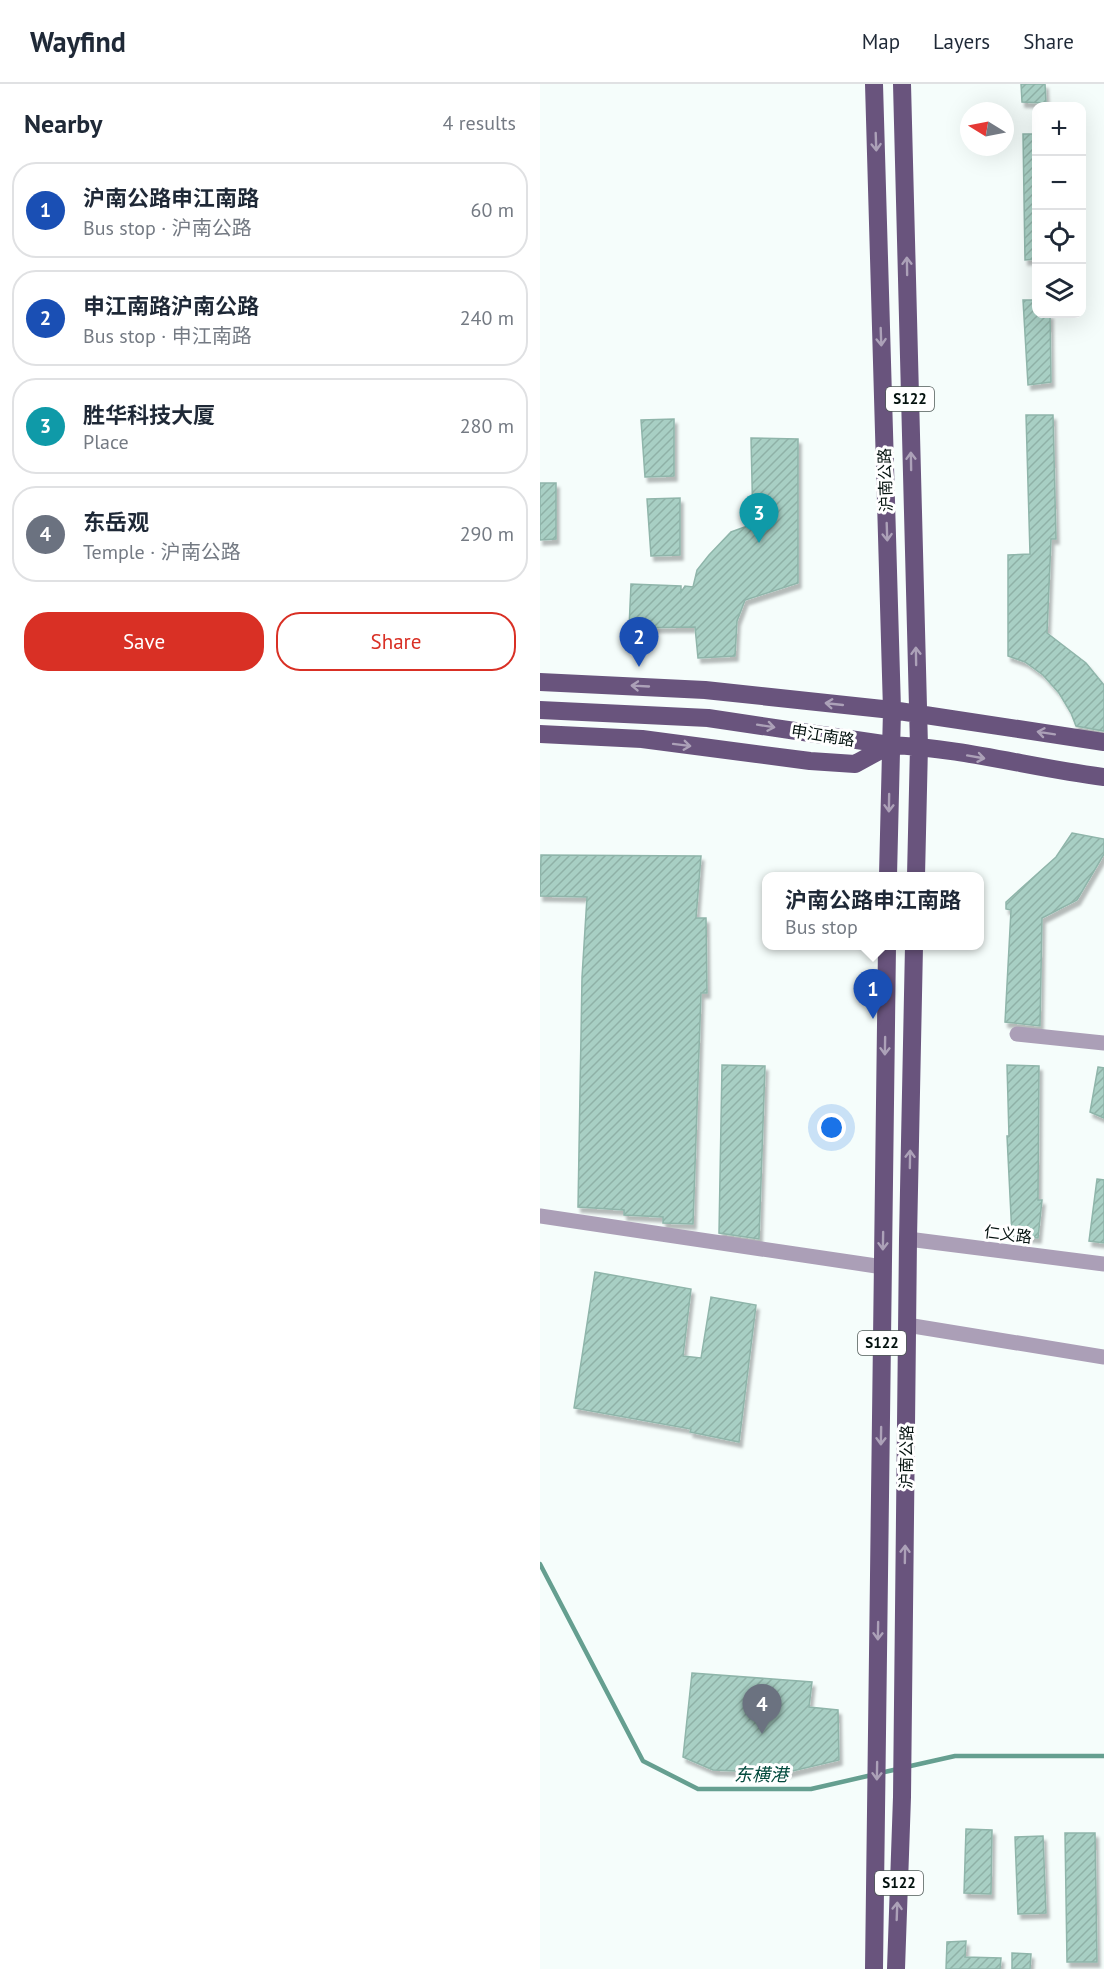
<!DOCTYPE html>
<meta charset="utf-8">
<style>
:root{--surface:#fff;--page:#f6f6f7;--text:#1f2937;--muted:#747a83;--line:#e0e1e3;--accent:#d93025}
body{margin:0;font-family:"PT Sans","Noto Sans SC",sans-serif;background:var(--page);color:var(--text)}
.controls{position:absolute;right:18px;top:18px;display:grid;overflow:hidden;border-radius:12px;box-shadow:0 6px 24px #0002}
.controls button{width:54px;height:54px;display:grid;place-items:center;padding:0;border:0;border-bottom:2px solid var(--line);background:var(--surface);color:var(--text);font:30px sans-serif}
.compass{position:absolute;left:420px;top:18px;width:54px;height:54px;border-radius:50%;background:var(--surface);box-shadow:0 6px 24px #0002;rotate:280deg}
.you{position:absolute;left:292px;top:1044px;width:21px;height:21px;margin:-15px;border:4px solid #fff;border-radius:50%;background:#1a73e8;box-shadow:0 0 0 9px #1a73e833}
.badge{display:grid;place-items:center;width:39px;height:39px;border-radius:50%;background:var(--accent);color:#fff;font-size:20px;font-weight:700}
.pin{position:absolute;translate:-50% -50px;filter:drop-shadow(0 2px 3px #0008)}
.pin::after{content:'';position:absolute;top:32px;width:21px;height:18px;background:inherit;clip-path:polygon(0 0,100% 0,50% 100%)}
.popup{position:absolute;left:222px;top:788px;width:222px;height:78px;box-sizing:border-box;display:grid;place-content:center;border-radius:12px;background:var(--surface);filter:drop-shadow(0 2px 4px #0005);font-size:20px;white-space:nowrap;color:var(--muted)}
.popup b{font-size:22px;color:var(--text)}
.popup::after{content:'';position:absolute;left:50%;top:100%;margin-left:-12px;border:12px solid transparent;border-top-color:var(--surface)}
.list{margin:0;padding:0;list-style:none}
h2{display:flex;justify-content:space-between;align-items:center;height:78px;margin:0;padding:0 24px;font-size:26px}
h2 small{font-size:20px;font-weight:400;color:var(--muted)}
.list li{display:grid;grid-template-columns:39px 1fr auto;gap:18px;align-items:center;box-sizing:border-box;height:96px;margin:0 12px 12px;padding:0 12px;border:2px solid var(--line);border-radius:24px}
.list b{display:block;font-size:22px;white-space:nowrap}
.list p{margin:0;font-size:20px;white-space:nowrap;color:var(--muted)}
.list em{font-size:20px;font-style:normal;color:var(--muted)}
.actions{display:flex;gap:12px;padding:18px 24px}
.actions a{flex:1;padding:14px 0;border:2px solid var(--accent);border-radius:24px;text-align:center;font-size:21px;color:var(--accent)}
.actions .main{background:var(--accent);color:#fff}
.icon{flex:none;width:33px;height:33px;fill:none;stroke:currentColor;stroke-width:2;stroke-linecap:round;stroke-linejoin:round}
.map{position:relative;flex:none;width:564px;height:1885px;overflow:hidden}
header{display:flex;align-items:center;gap:36px;box-sizing:border-box;height:84px;padding:0 30px;background:var(--surface);border-bottom:2px solid var(--line)}
header strong{font-size:28px}
nav{display:flex;gap:33px;margin-inline-start:auto;font-size:21px}
main{display:flex}
aside{flex:1;background:var(--surface)}
.map>svg:first-child{display:block}
.lines{fill:none;stroke-linecap:round;stroke-linejoin:round}
.stream{stroke:#659f90;stroke-width:4.5}
.building{fill:url(#building-hatch);stroke:#8fb5aa;stroke-width:1.5;filter:url(#shadow)}
.minor{stroke:#ab9fb7;stroke-width:15}
.major{stroke:#69547d;stroke-width:18}
.oneway{stroke:#aca1b8}
.labels{text-anchor:middle;stroke-width:6;stroke-linejoin:round;paint-order:stroke}
.shield{fill:#fff;stroke:#4f5957;stroke-width:1.5}
.shield-label{font-size:15px;font-weight:bold;fill:#04120f}
.street-label{font-size:16px;fill:#04120f;stroke:#fff}
.water-label{font-size:18px;font-style:italic;fill:#034a3d;stroke:#fff}
</style>
<header>
<strong>Wayfind</strong>
<nav><a>Map</a><a>Layers</a><a>Share</a></nav>
</header>
<main>
<aside>
<h2>Nearby<small>4 results</small></h2>
<ul class="list">
<li><span class="badge" style="background:#1a4fb4">1</span><div><b>沪南公路申江南路</b><p>Bus stop · 沪南公路</p></div><em>60 m</em></li>
<li><span class="badge" style="background:#1a4fb4">2</span><div><b>申江南路沪南公路</b><p>Bus stop · 申江南路</p></div><em>240 m</em></li>
<li><span class="badge" style="background:#0f9aa8">3</span><div><b>胜华科技大厦</b><p>Place</p></div><em>280 m</em></li>
<li><span class="badge" style="background:#6b7280">4</span><div><b>东岳观</b><p>Temple · 沪南公路</p></div><em>290 m</em></li>
</ul>
<div class="actions"><a class="main">Save</a><a>Share</a></div>
</aside>
<div class="map">
<svg width="564" height="1885" viewBox="0 0 564 1885">
<defs>
<pattern id="building-hatch" width="6" height="6" patternUnits="userSpaceOnUse" patternTransform="scale(1.5)"><rect width="6" height="6" fill="#a8cfc4"/><path d="M-1 1l2-2M0 6l6-6M5 7l2-2" fill="none" stroke="#8fb1a7"/></pattern>
<filter id="shadow"><feDropShadow dx="3" dy="5" stdDeviation="1.5" flood-color="#0004"/></filter>
</defs>
<rect width="100%" height="100%" fill="#f5fdfb"/>
<g class="lines">
<path class="stream" d="M 0,1480 L 103,1677 L 158,1705 L 271,1705 L 332,1691
M 366,1683 L 415,1672 L 564,1672
M 340,1689 L 358,1685"/>
</g>
<path class="building" d="M 481,0 L 505,0 L 506,19 L 482,18 Z
M 483,50 L 496,50 L 496,175 L 485,176 Z
M 483,216 L 496,216 L 496,230 L 510,230 L 511,298 L 488,301 Z
M 486,331 L 513,331 L 516,455 L 511,455 L 507,549 L 546,579 L 564,601 L 564,647 L 536,642 L 531,629 L 519,609 L 503,591 L 485,578 L 468,572 L 468,471 L 490,470 Z
M 134,335 L 134,392 L 105,393 L 101,336 Z
M 211,354 L 258,355 L 258,499 L 205,516 L 197,537 L 195,572 L 158,574 L 155,543 L 89,544 L 91,500 L 141,502 L 141,508 L 145,502 L 153,503 L 157,486 L 169,471 L 191,448 L 213,440 Z
M 0,399 L 16,399 L 16,455 L 0,456 Z
M 140,414 L 140,471 L 111,472 L 107,415 Z
M 532,749 L 564,755 L 564,770 L 537,816 L 502,834 L 500,942 L 465,938 L 471,826 L 466,825 L 466,818 L 516,773 Z
M 1,771 L 161,772 L 156,834 L 166,834 L 167,909 L 161,909 L 153,1140 L 123,1139 L 123,1133 L 84,1131 L 84,1126 L 38,1123 L 42,893 L 47,813 L 0,812 Z
M 182,981 L 225,982 L 219,1155 L 179,1149 Z
M 467,981 L 499,982 L 498,1116 L 502,1116 L 498,1154 L 472,1152 L 467,1052 L 469,1052 Z
M 558,983 L 564,984 L 564,1034 L 550,1028 Z
M 557,1095 L 564,1096 L 564,1159 L 549,1157 Z
M 55,1188 L 151,1205 L 143,1272 L 161,1274 L 171,1213 L 216,1221 L 199,1358 L 150,1348 L 151,1345 L 34,1324 Z
M 152,1589 L 272,1598 L 269,1623 L 298,1626 L 299,1676 L 244,1689 L 173,1686 L 143,1673 Z
M 426,1745 L 452,1746 L 451,1810 L 424,1809 Z
M 525,1749 L 555,1749 L 557,1878 L 527,1878 Z
M 503,1752 L 506,1829 L 478,1830 L 475,1753 Z
M 426,1857 L 425,1873 L 461,1874 L 460,1885 L 406,1885 L 407,1858 Z
M 472,1869 L 491,1870 L 490,1885 L 472,1885 Z"/>
<g class="lines">
<path class="minor" d="M 477,950 L 564,959
M 0,1132 L 343,1183
M 368,1155 L 564,1180
M 367,1241 L 564,1273"/>
<path class="major" d="M 334,0 L 352,626 L 348,792
M 362,0 L 379,662 L 376,792
M 0,598 L 165,606 L 352,626 L 564,658
M 0,626 L 168,634 L 350,661 C 422,664 493,684 564,693
M 0,650 L 102,655 L 270,677 L 315,680 L 350,661
M 334,1885 L 347,862
M 356,1885 L 362,1713 L 368,1155 L 374,862"/>
</g>
<defs><path id="oneway-shaft" d="M-6 0H5M1.5-3L5.5 0L1.5 3" fill="none" stroke-width="1.6" stroke-linecap="round" stroke-linejoin="round" transform="scale(1.5)"/></defs>
<g class="oneway">
<use href="#oneway-shaft" transform="translate(336 58) rotate(88)"/>
<use href="#oneway-shaft" transform="translate(367 182) rotate(-91)"/>
<use href="#oneway-shaft" transform="translate(341 253) rotate(88)"/>
<use href="#oneway-shaft" transform="translate(371 377) rotate(-91)"/>
<use href="#oneway-shaft" transform="translate(347 448) rotate(88)"/>
<use href="#oneway-shaft" transform="translate(376 572) rotate(-91)"/>
<use href="#oneway-shaft" transform="translate(100 602) rotate(-177)"/>
<use href="#oneway-shaft" transform="translate(294 620) rotate(-174)"/>
<use href="#oneway-shaft" transform="translate(226 642) rotate(9)"/>
<use href="#oneway-shaft" transform="translate(506 649) rotate(-171)"/>
<use href="#oneway-shaft" transform="translate(142 661) rotate(7)"/>
<use href="#oneway-shaft" transform="translate(436 673) rotate(10)"/>
<use href="#oneway-shaft" transform="translate(349 719) rotate(91)"/>
<use href="#oneway-shaft" transform="translate(345 962) rotate(91)"/>
<use href="#oneway-shaft" transform="translate(370 1075) rotate(-89)"/>
<use href="#oneway-shaft" transform="translate(343 1157) rotate(91)"/>
<use href="#oneway-shaft" transform="translate(341 1352) rotate(91)"/>
<use href="#oneway-shaft" transform="translate(365 1470) rotate(-89)"/>
<use href="#oneway-shaft" transform="translate(338 1547) rotate(91)"/>
<use href="#oneway-shaft" transform="translate(337 1687) rotate(91)"/>
<use href="#oneway-shaft" transform="translate(357 1827) rotate(-88)"/>
</g>
<g class="labels">
<g class="shield">
<rect x="346" y="303" width="48" height="24" rx="4.5"/>
<rect x="318" y="1247" width="48" height="24" rx="4.5"/>
<rect x="335" y="1787" width="48" height="24" rx="4.5"/>
</g>
<g class="shield-label">
<text x="370" y="320">S122</text>
<text x="342" y="1264">S122</text>
<text x="359" y="1804">S122</text>
</g>
<g class="street-label">
<text transform="translate(345 396) rotate(-92)" y="6">沪南公路</text>
<text transform="translate(283 651) rotate(9)" y="6">申江南路</text>
<text transform="translate(468 1150) rotate(7)" y="6">仁义路</text>
<text transform="translate(366 1373) rotate(-89)" y="6">沪南公路</text>
</g>
<g class="water-label">
<text x="221" y="1697">东横港</text>
</g>
</g>
</svg>
<div class="controls">
<button>+</button>
<button>−</button>
<button><svg class="icon" aria-label="locate" viewBox="0 0 24 24"><circle cx="12" cy="12" r="6"/><path d="M12 2v4M12 18v4M2 12h4M18 12h4"/></svg></button>
<button><svg class="icon" aria-label="layers" viewBox="0 0 24 24"><path d="M12 4l9 5-9 5-9-5zM3 14l9 5 9-5"/></svg></button>
</div>
<svg class="compass" viewBox="-18 -18 36 36"><path d="M0-13l5 13h-10z" fill="#e53935"/><path d="M0 13l5-13h-10z" fill="#747a83"/></svg>
<div class="you"></div>
<div class="pin badge" style="left:333px;top:935px;background:#1a4fb4">1</div>
<div class="popup"><b>沪南公路申江南路</b>Bus stop</div>
<div class="pin badge" style="left:99px;top:583px;background:#1a4fb4">2</div>
<div class="pin badge" style="left:219px;top:459px;background:#0f9aa8">3</div>
<div class="pin badge" style="left:222px;top:1650px;background:#6b7280">4</div>
</div>
</main>
